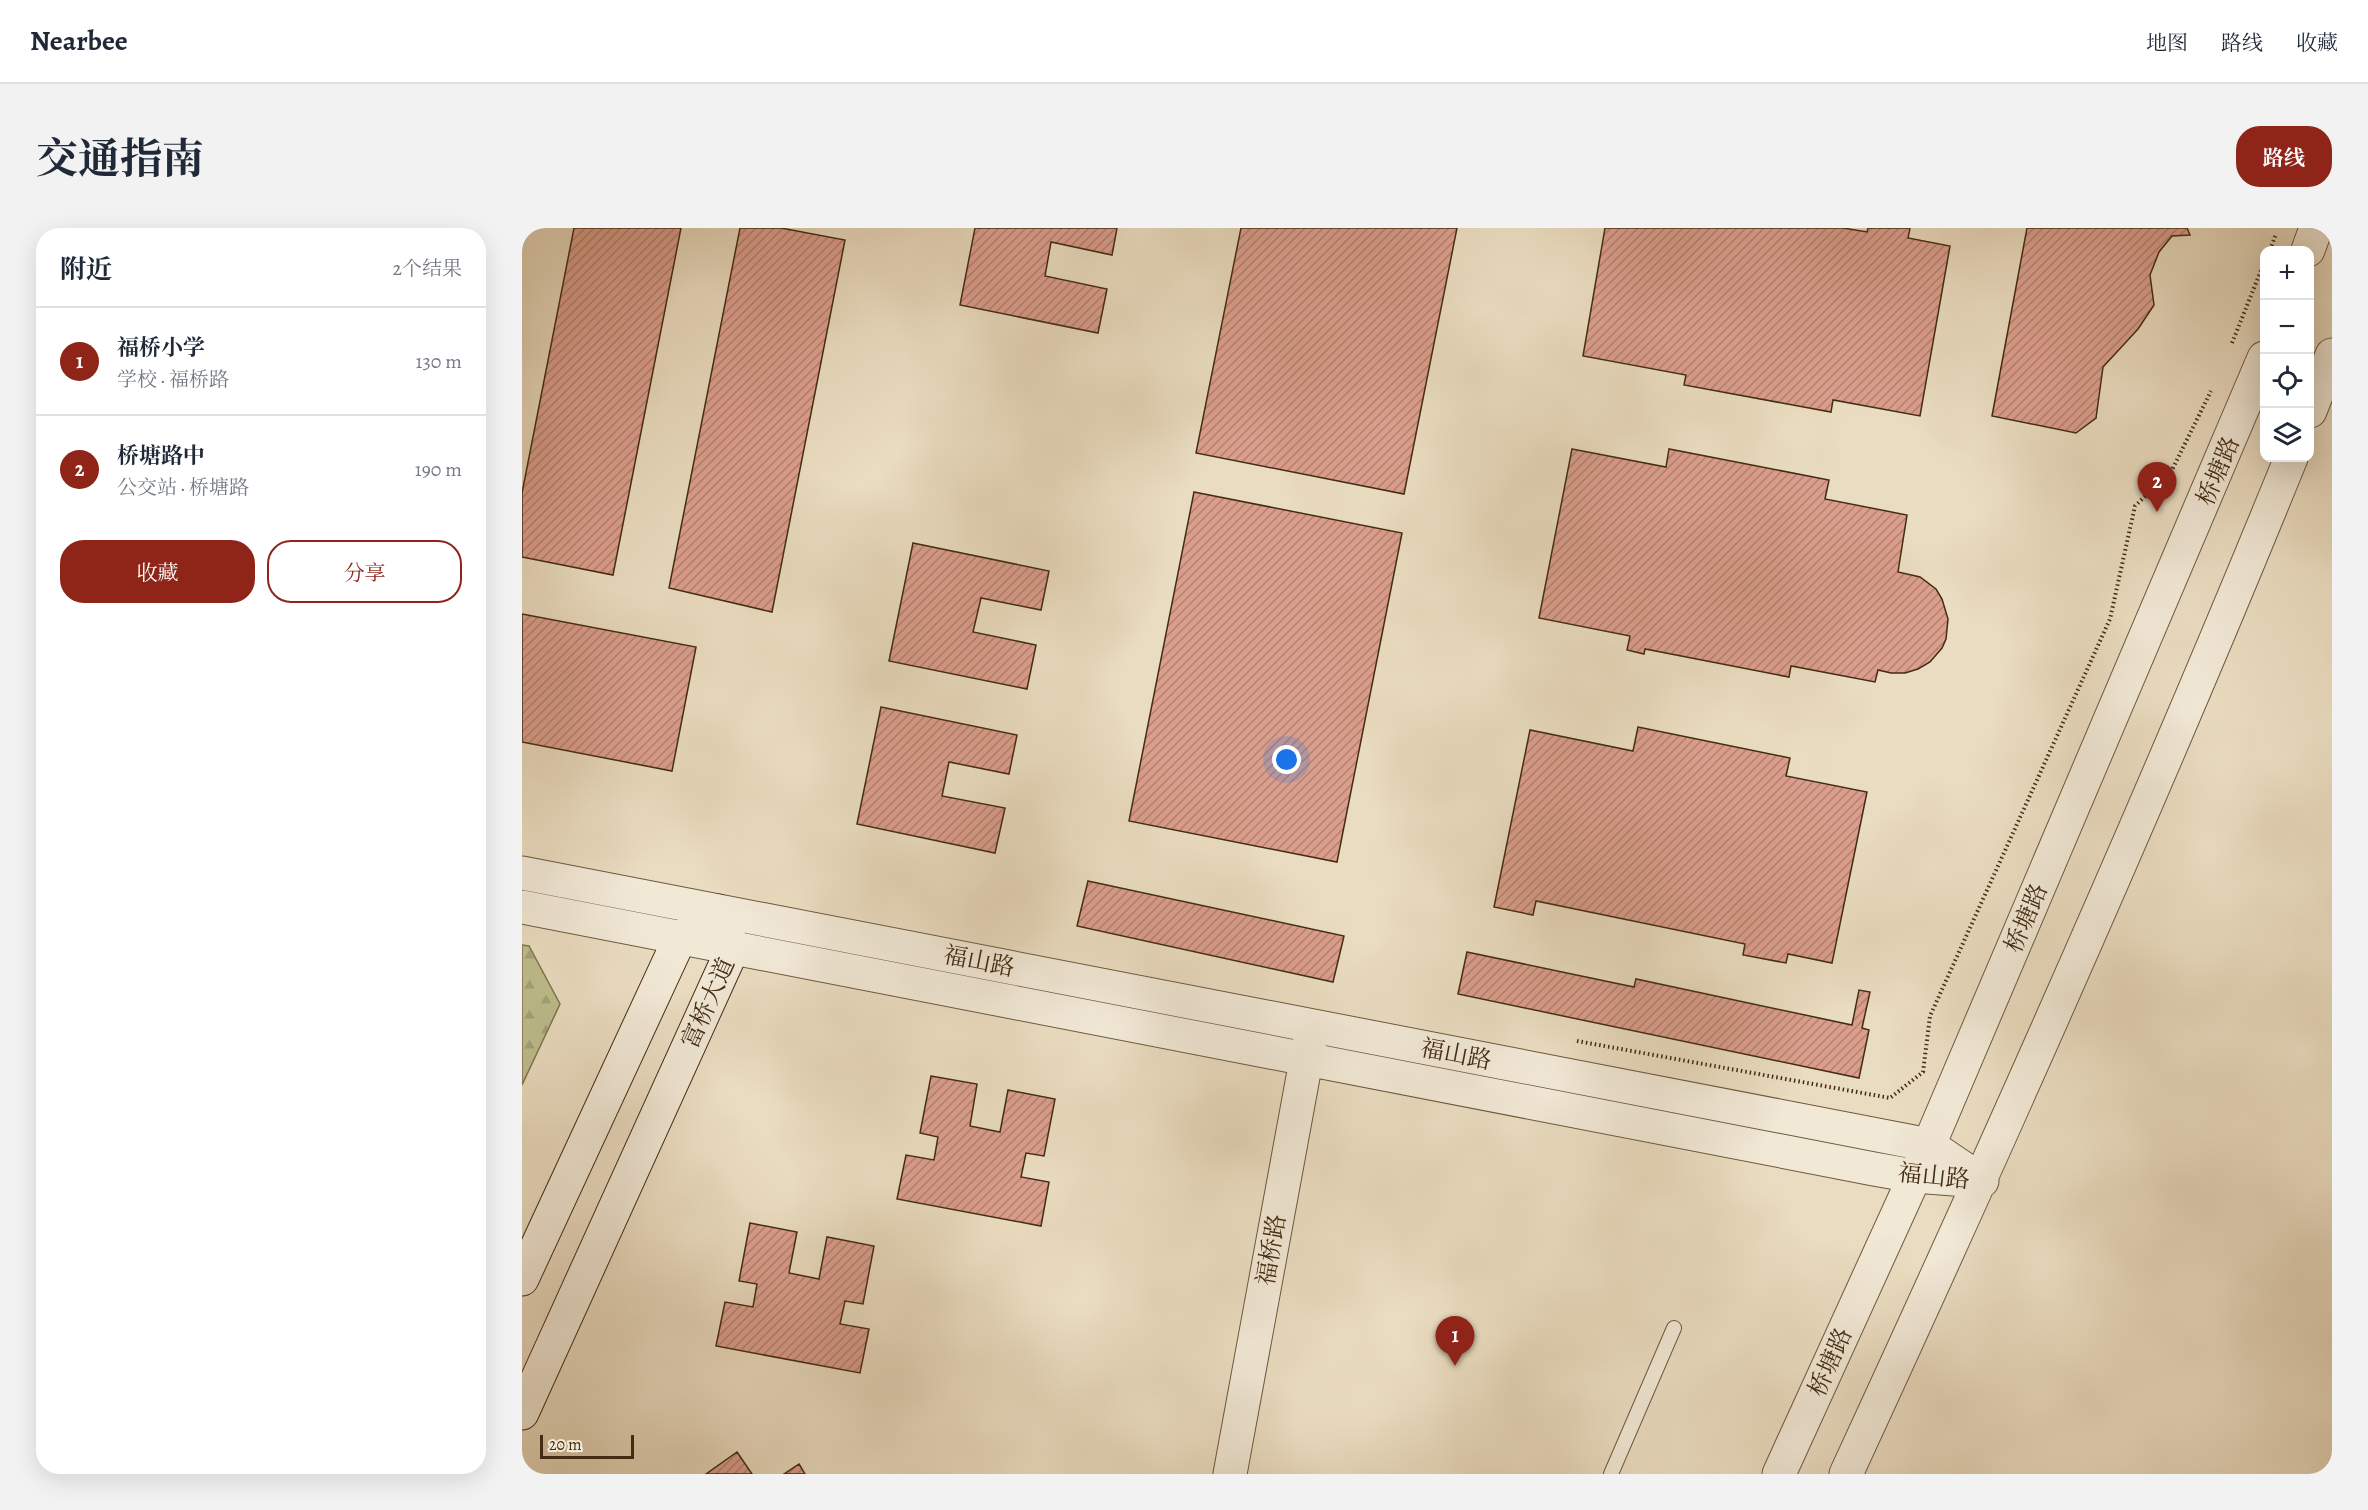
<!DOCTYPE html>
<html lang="zh">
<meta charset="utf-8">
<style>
:root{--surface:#fff;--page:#f2f2f3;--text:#1f2937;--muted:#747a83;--line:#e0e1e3;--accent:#8f2418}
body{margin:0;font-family:Alegreya,"Noto Serif SC",serif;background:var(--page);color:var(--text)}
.controls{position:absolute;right:18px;top:18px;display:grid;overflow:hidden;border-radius:12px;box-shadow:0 6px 24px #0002}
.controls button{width:54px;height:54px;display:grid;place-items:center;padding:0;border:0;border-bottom:2px solid var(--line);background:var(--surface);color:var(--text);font:30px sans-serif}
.scale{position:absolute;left:18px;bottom:15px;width:94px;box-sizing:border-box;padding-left:6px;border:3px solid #432c13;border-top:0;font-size:16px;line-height:21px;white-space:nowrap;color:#432c13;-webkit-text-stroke:4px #f1e8d6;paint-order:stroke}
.you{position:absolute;left:765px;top:532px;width:21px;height:21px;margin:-15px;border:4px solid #fff;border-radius:50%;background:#1a73e8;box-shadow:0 0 0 9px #1a73e833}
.badge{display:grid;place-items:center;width:39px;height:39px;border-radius:50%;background:var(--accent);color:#fff;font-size:20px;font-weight:700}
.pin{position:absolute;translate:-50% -50px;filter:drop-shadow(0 2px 3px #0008)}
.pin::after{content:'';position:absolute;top:32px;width:21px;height:18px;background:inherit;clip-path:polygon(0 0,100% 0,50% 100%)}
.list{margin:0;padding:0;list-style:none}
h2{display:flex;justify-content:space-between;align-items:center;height:78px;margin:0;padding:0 24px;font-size:26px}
h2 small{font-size:20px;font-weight:400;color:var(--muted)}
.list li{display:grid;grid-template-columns:39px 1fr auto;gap:18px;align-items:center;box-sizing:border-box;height:108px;padding:0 24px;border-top:2px solid var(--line)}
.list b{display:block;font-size:22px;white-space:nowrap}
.list p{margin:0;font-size:20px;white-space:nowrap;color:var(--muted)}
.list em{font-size:20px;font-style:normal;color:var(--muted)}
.actions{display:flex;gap:12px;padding:18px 24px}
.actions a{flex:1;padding:14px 0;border:2px solid var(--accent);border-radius:24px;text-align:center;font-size:21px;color:var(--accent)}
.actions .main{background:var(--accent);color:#fff}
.icon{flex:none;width:33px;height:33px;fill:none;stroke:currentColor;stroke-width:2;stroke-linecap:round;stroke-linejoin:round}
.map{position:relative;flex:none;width:1810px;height:1246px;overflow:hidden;border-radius:24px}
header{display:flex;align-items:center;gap:36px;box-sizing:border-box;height:84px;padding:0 30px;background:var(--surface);border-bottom:2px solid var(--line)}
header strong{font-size:28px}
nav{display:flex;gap:33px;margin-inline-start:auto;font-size:21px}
.intro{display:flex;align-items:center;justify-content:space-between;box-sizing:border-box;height:144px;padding:0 36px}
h1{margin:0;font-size:42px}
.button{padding:15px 27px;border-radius:24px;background:var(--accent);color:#fff;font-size:21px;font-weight:700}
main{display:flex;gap:36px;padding:0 36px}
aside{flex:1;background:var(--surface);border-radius:24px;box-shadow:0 6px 24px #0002}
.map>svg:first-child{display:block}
.forest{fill:url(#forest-firs);stroke:#807550;stroke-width:1.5}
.building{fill:url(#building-hatch);stroke:#432c13;stroke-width:1.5}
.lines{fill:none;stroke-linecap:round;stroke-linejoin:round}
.service-casing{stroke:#6d583e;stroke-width:16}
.tertiary-casing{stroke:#6d583e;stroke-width:35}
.secondary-casing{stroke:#432c13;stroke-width:35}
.path{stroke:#432c13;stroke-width:4;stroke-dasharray:1.5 3;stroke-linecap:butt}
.service{stroke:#f1e8d6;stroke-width:14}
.tertiary{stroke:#f1e8d6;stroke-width:33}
.secondary{stroke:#f1e8d6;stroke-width:33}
.labels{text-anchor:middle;stroke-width:4.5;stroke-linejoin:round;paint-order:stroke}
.street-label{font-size:24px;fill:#432c13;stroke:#f1e8d6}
</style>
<header>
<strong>Nearbee</strong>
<nav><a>地图</a><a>路线</a><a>收藏</a></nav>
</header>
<div class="intro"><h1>交通指南</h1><a class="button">路线</a></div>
<main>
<aside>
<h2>附近<small>2个结果</small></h2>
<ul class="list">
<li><span class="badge">1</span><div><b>福桥小学</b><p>学校 · 福桥路</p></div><em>130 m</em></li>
<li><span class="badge">2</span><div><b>桥塘路中</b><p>公交站 · 桥塘路</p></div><em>190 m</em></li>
</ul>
<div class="actions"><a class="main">收藏</a><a>分享</a></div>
</aside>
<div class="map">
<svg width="1810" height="1246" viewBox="0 0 1810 1246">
<defs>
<pattern id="forest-firs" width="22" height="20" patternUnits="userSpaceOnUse" patternTransform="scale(1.5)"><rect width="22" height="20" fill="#bebe8d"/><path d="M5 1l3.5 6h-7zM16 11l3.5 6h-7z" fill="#a4a379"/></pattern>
<pattern id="building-hatch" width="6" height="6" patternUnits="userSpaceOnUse" patternTransform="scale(1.5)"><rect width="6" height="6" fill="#db9e8c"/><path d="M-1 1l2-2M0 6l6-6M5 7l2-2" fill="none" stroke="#b38171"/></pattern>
</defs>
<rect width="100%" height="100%" fill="#eadcc0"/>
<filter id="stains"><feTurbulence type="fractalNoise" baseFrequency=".00333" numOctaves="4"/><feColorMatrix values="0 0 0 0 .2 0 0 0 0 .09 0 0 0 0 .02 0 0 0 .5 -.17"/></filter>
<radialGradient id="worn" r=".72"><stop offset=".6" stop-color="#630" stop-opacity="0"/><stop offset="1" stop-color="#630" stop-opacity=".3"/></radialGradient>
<path class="forest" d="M 0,717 L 7,718 L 38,776 L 0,857 Z"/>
<path class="building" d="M 52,0 L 159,0 L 91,347 L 0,329 L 0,265 Z
M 218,0 L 259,0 L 323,12 L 250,384 L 147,360 Z
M 453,0 L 595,0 L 590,27 L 529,14 L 523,48 L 585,61 L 576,105 L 438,77 Z
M 719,0 L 935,0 L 882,266 L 674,225 Z
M 1083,0 L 1321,0 L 1345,4 L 1346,0 L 1388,0 L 1386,10 L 1428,18 L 1398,188 L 1311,172 L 1309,184 L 1162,157 L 1164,147 L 1061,128 Z
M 1505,0 L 1665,0 L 1668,7 L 1650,8 L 1637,24 L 1628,47 L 1632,77 L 1616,101 L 1581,139 L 1574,190 L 1554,205 L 1470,188 Z
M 1050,221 L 1144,239 L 1147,221 L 1307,252 L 1303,271 L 1385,287 L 1376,344 L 1398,349 L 1414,361 L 1420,371 L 1426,391 L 1424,411 L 1420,420 L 1408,434 L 1396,441 L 1383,445 L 1369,445 L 1356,442 L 1353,454 L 1269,438 L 1267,449 L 1123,421 L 1122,426 L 1105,422 L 1108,408 L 1017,390 Z
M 672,264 L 880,305 L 815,634 L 607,593 Z
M 391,315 L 527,343 L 519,382 L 459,370 L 451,404 L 514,417 L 505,461 L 367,433 Z
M 0,386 L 174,419 L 150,543 L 0,514 Z
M 359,479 L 495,507 L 487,546 L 427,534 L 420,568 L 483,580 L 473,625 L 335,596 Z
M 1116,499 L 1268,530 L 1264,548 L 1345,564 L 1310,735 L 1266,726 L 1264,735 L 1221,727 L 1223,716 L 1014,673 L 1011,687 L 972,679 L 1008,502 L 1111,523 Z
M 566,653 L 822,708 L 811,754 L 555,698 Z
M 945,724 L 1112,759 L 1114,751 L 1330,797 L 1337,762 L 1348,764 L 1340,800 L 1347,802 L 1337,850 L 936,766 Z
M 409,848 L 455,856 L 448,898 L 478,904 L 486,862 L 533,871 L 522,928 L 504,925 L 499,949 L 527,954 L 519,998 L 375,971 L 384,927 L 412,932 L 416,909 L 398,905 Z
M 228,995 L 275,1004 L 267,1045 L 297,1051 L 305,1009 L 352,1018 L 341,1076 L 323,1073 L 318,1096 L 347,1101 L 338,1145 L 194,1118 L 203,1074 L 231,1079 L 235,1056 L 217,1053 Z
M 215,1224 L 230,1246 L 184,1246 Z
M 277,1236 L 283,1246 L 262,1246 Z"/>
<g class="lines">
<defs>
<path id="service" d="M 1089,1246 L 1152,1100"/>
<path id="tertiary" d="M 1786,22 L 1794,0
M 1788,183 L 1810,127
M 0,645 L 1407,917 L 1460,953
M 0,679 L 1352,941 L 1392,948 L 1458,953
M 708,1246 L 788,811
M 1257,1246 L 1407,917 L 1742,130
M 1324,1246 C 1479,910 1630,572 1769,230"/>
<path id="secondary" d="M 0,1051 L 158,710 L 196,683 L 211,720 L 0,1185"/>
</defs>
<use href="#service" class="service-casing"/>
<use href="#tertiary" class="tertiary-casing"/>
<use href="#secondary" class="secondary-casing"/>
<path class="path" d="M 1748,22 L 1754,6
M 1710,115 L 1742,35
M 1055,813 L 1368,870 L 1401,844 L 1408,788 L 1588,391 L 1613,278 L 1650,242 L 1689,163"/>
<use href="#service" class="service"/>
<use href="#tertiary" class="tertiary"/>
<use href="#secondary" class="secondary"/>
</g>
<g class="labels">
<g class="street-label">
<text transform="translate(1696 243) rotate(-67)" y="8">桥塘路</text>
<text transform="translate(1504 690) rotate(-67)" y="8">桥塘路</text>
<text transform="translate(457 733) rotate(11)" y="8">福山路</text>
<text transform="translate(186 775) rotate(-66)" y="8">富桥大道</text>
<text transform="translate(934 826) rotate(11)" y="8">福山路</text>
<text transform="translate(1412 948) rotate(6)" y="8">福山路</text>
<text transform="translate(749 1022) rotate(-80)" y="8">福桥路</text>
<text transform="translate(1308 1134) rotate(-66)" y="8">桥塘路</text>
</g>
</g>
<rect width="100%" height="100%" filter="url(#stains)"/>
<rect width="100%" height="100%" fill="url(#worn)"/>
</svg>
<div class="controls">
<button>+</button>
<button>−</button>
<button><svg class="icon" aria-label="locate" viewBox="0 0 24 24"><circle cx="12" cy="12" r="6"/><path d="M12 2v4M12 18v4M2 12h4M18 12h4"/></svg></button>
<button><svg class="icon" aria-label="layers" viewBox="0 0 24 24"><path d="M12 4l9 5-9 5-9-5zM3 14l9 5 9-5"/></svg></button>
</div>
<div class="scale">20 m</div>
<div class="you"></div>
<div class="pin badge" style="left:933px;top:1138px">1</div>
<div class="pin badge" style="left:1635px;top:284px">2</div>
</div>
</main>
